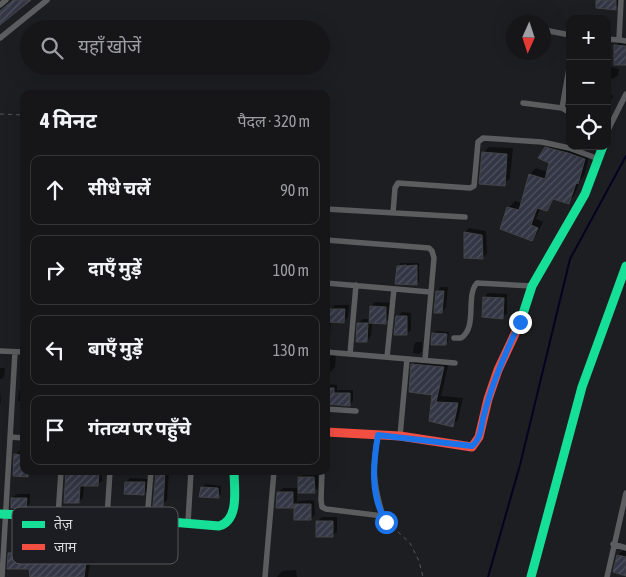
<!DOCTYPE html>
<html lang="hi">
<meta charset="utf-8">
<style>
:root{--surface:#161619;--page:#1f1f22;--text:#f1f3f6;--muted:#9e9fa2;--line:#353538}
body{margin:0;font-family:"Asap Condensed","Noto Sans Devanagari",sans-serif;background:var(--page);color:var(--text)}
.controls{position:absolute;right:15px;top:15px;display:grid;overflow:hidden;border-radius:10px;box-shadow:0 5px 20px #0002}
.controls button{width:45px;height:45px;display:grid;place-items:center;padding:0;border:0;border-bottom:1px solid var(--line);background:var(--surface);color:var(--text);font:25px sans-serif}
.compass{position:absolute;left:506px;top:15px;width:45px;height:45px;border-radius:50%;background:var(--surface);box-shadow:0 5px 20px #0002;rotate:183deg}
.stop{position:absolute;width:15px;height:15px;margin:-11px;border:4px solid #1a73e8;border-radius:50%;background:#fff}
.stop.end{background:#1a73e8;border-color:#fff;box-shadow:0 1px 5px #0008}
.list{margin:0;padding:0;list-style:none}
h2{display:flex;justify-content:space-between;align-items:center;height:65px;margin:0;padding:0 20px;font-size:21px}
h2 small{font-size:16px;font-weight:400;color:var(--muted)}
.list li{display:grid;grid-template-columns:32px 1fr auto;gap:15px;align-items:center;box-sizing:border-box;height:70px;margin:0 10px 10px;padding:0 10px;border:1px solid var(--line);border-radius:10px}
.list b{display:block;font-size:19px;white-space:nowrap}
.list em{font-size:16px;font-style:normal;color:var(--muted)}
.icon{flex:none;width:28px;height:28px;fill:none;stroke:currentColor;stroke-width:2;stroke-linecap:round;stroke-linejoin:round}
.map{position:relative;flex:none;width:626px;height:577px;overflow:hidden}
.search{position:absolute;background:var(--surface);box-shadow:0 5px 20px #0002;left:20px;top:20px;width:310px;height:55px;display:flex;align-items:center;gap:12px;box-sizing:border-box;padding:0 18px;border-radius:28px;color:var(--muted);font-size:19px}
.panel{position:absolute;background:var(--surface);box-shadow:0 5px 20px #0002;left:20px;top:90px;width:310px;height:385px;border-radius:10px}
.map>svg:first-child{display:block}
.shadow{fill:#0007}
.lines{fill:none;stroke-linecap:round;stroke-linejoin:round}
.stream{stroke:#040322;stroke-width:2}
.building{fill:url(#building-hatch);stroke:#434447}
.path{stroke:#585859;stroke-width:1;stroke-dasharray:4 4;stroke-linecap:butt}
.street{stroke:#5c5d5e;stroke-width:5.5}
.fast{stroke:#16e098;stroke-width:9}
.jam{stroke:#f24e42;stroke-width:9}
.route{stroke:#1a73e8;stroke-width:6}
.key{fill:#1c1d22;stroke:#55565a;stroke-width:1}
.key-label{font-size:14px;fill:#dadbde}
</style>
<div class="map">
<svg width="626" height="577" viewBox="0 0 626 577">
<defs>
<pattern id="building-hatch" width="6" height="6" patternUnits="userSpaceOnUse" patternTransform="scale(1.25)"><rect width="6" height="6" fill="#333644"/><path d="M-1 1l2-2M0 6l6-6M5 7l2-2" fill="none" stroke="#50525f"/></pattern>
</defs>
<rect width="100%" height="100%" fill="#1d1e21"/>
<path class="shadow" d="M 597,0 L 621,0 L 620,3 L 615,8 Z
M 620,41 L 626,41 L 626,63 L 616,46 Z
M 607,66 L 619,69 L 618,75 L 613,79 L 611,78 L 609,93 L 613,96 L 607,108 Z
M 552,142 L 574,147 L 590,153 L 584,176 L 581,179 L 574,196 L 568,203 L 555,198 L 547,210 L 541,207 L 536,219 L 543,222 L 537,234 L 531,240 L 502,228 L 509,207 L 515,201 L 522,203 L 530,174 L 536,168 L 548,172 L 551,162 L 546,148 Z
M 489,147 L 513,148 L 510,178 L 504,184 L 483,153 Z
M 469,228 L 486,231 L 487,253 L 483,258 L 465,232 Z
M 401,263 L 419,263 L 419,281 L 416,284 L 398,266 Z
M 441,287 L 448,287 L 446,307 L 442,312 L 437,292 Z
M 488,293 L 507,294 L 507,313 L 503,317 L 484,297 Z
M 375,302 L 390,303 L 390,318 L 385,322 L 372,322 L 371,336 L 367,341 L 359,323 L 363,319 L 370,319 L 371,307 Z
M 335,305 L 349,305 L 348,317 L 343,322 L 331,321 L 330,336 L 326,339 L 326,323 L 330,323 L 331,309 Z
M 402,312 L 411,313 L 411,330 L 406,334 L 397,317 Z
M 436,331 L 449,332 L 448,341 L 446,344 L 433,334 Z
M 416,342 L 422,342 L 422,351 L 419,354 L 413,353 L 414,345 Z
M 326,351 L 336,353 L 335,367 L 330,372 L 326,372 Z
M 418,359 L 449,362 L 441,396 L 463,398 L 458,420 L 452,425 L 430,420 L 433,394 L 412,365 Z
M 0,368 L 5,368 L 4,376 L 2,379 L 0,379 Z
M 326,384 L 337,385 L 337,390 L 353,390 L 353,401 L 349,405 L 326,404 Z
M 24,386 L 24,401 L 18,401 L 19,390 Z
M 0,388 L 1,403 L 0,404 Z
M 19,451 L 24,451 L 24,471 L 32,471 L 28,475 L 14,474 L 15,455 Z
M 67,471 L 102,471 L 102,481 L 97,485 L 84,485 L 83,498 L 78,502 Z
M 116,471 L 127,471 L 124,475 L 116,475 Z
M 157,471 L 169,471 L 167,500 L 162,505 Z
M 304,473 L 318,473 L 318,488 L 314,492 L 297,492 L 297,503 L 300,501 L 314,500 L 315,515 L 310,519 L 295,504 L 293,507 L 278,493 L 283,488 L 299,488 L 299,478 Z
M 130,478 L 149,479 L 148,489 L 144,494 L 126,483 Z
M 205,484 L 221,486 L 221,494 L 218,497 L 202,487 Z
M 17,494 L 30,494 L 30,503 L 25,508 L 12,498 Z
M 322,517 L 337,517 L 337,532 L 332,536 L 317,522 Z
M 15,548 L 92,549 L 88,577 L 31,577 L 30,568 L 9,554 Z
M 624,549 L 626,550 L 626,575 L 614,572 L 618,555 Z
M 296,570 L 297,577 L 277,577 L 282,571 Z"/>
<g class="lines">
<path class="stream" d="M 488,577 L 520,465 L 570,259 L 626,156"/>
</g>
<path class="building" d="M 13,0 L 31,0 L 0,25 L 0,11 Z
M 596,0 L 616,0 L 616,10 L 596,8 Z
M 614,45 L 626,46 L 626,65 L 614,65 Z
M 545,147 L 568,153 L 585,159 L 578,184 L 576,183 L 569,204 L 553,199 L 547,211 L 537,208 L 531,225 L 538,228 L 532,241 L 500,229 L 507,207 L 519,210 L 529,174 L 545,179 L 549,163 L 538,158 Z
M 482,152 L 507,154 L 505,186 L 479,184 Z
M 464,232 L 482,235 L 483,259 L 464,258 Z
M 406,265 L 406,266 L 417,265 L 417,285 L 395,284 L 397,266 Z
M 436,291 L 444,291 L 442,313 L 434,313 Z
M 483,297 L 504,298 L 503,319 L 482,317 Z
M 370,306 L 386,307 L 386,324 L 369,323 Z
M 330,309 L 345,309 L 344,323 L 329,322 Z
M 396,316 L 407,316 L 407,335 L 394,335 Z
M 357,323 L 368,323 L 367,342 L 356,342 Z
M 432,333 L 447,334 L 446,345 L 431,345 Z
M 411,364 L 444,367 L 436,402 L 458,403 L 453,427 L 429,421 L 432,395 L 409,392 Z
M 326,388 L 334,388 L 334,393 L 350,393 L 350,406 L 326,404 Z
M 14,454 L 24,455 L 24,471 L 28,471 L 28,477 L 13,476 Z
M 66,471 L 99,474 L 98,486 L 80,486 L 79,503 L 64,503 Z
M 156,471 L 165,471 L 163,506 L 153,506 Z
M 298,477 L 314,477 L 315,493 L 298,493 Z
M 125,482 L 145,482 L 144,495 L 124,494 Z
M 201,487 L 218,488 L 219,498 L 199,497 Z
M 277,492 L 293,492 L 293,508 L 276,508 Z
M 11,498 L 27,498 L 26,509 L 11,508 Z
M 294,504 L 311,504 L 311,520 L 294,520 Z
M 316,521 L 333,521 L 333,537 L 316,537 Z
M 25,552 L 87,555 L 84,577 L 30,577 L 29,569 L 7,569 L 8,553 Z
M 617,555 L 626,557 L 626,576 L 613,572 Z"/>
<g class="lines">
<path class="path" d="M 0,114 L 24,115
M 386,521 L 410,543 L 419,561 L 423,577"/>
<path class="street" d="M 621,0 L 619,40 L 626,41
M 0,5 L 6,0
M 544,30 L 570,35
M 0,38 L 47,0
M 607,39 L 619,40
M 523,103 L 562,108 L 570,113
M 562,108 L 570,63
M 607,132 L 626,94
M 326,209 L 465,217
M 393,213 L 395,188 L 398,183 L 470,188 L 474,186 L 478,142 L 483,138 L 542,142 L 569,148 L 599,159
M 326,240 L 429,248 L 432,251 L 434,258 L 425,360
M 326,283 L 430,292
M 454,338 L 461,338 C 478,327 465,296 477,283 L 532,286
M 0,351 L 24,352
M 326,352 L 455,363
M 350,354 L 356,285
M 387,357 L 394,289
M 326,409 L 356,411
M 400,436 L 407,359
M 10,437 L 24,438
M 322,471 L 321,500 L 322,507 L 326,509 L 383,516 C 373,484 372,467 378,435
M 58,517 L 61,471
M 107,518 L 110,471
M 147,520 L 151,471
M 188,523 L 191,471
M 613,544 L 626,548
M 2,577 L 15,352
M 265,577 L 274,471
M 607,577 L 626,493"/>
<path class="fast" d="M 520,323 L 532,286 L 585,194 L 603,146
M 0,514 L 147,520 L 219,526 C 240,520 234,488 234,471
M 531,577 L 582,387 L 626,266"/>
<path class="jam" d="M 326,432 L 400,436 L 472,447 L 479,437 L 488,399 L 498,370 L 520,323"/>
</g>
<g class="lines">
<path class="route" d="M 386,522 C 370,495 373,464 378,435 L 472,446 C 480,440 481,429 483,419 C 491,385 505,354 520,322"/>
</g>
<rect x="12" y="507" width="166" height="57" rx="8" class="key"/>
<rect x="22" y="521" width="23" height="7" fill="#16e098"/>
<rect x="22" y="544" width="23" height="6" fill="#f24e42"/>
<g class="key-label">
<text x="54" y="529">तेज़</text>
<text x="54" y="552">जाम</text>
</g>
</svg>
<div class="controls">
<button>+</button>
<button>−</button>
<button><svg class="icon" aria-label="locate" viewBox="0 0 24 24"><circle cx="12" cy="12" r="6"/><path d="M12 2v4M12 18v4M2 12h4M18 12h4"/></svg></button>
</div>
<svg class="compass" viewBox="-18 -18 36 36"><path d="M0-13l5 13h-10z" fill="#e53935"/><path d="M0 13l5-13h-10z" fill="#9e9fa2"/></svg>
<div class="stop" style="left:386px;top:522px"></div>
<div class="stop end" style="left:520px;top:322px"></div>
<div class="search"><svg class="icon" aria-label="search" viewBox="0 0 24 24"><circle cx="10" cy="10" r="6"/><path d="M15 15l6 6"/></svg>यहाँ खोजें</div>
<section class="panel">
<h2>4 मिनट<small>पैदल · 320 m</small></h2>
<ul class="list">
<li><svg class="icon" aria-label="ahead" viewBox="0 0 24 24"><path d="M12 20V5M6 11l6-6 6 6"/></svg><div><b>सीधे चलें</b></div><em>90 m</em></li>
<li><svg class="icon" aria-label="right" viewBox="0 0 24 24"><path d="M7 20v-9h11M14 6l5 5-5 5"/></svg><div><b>दाएँ मुड़ें</b></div><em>100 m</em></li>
<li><svg class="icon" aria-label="left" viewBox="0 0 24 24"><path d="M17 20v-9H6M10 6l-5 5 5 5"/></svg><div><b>बाएँ मुड़ें</b></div><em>130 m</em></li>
<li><svg class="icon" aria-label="arrive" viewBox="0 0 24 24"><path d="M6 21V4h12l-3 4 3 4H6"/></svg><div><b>गंतव्य पर पहुँचे</b></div></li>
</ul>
</section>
</div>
